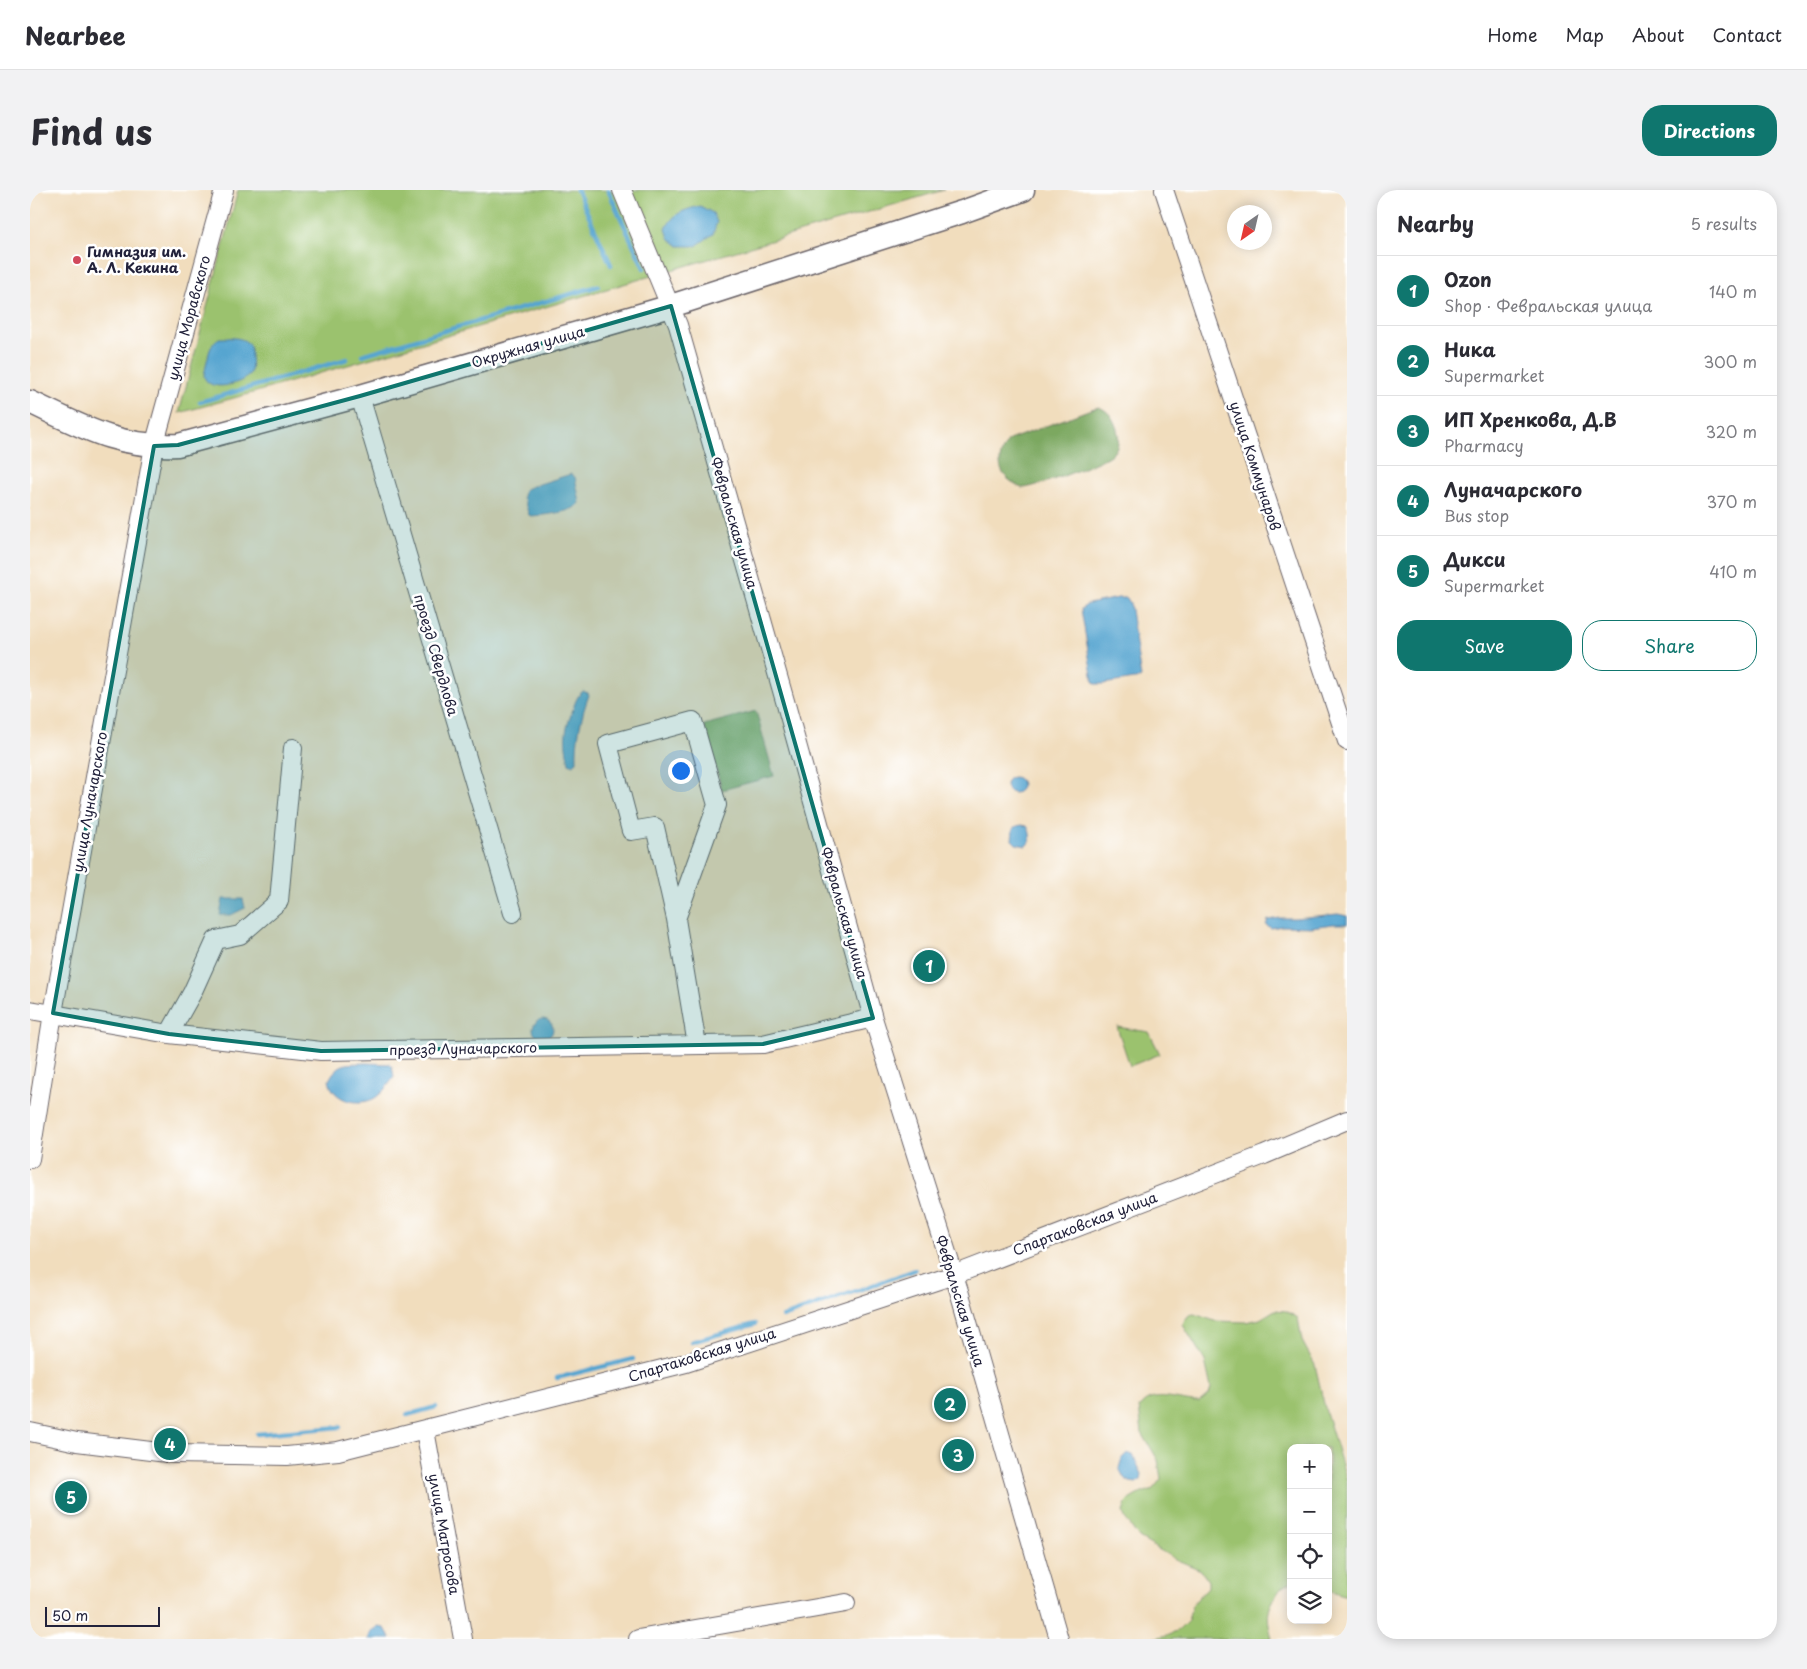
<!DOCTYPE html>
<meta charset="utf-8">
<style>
:root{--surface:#fff;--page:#f2f2f3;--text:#2b2b33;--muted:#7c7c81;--line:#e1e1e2;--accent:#0f766e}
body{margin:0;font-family:"Playpen Sans",sans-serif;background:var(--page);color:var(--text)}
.controls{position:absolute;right:15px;bottom:15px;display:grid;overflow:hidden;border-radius:10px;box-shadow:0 2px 12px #0003}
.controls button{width:45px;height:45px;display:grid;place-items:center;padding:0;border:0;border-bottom:1px solid var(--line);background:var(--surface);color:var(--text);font:25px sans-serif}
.compass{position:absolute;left:1197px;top:15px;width:45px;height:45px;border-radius:50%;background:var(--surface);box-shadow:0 2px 12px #0003;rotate:214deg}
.scale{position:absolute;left:15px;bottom:12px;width:115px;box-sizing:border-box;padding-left:5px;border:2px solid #22223b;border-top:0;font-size:14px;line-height:18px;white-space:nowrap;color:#22223b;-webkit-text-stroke:4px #fff;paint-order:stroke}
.you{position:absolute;left:650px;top:580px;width:18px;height:18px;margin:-12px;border:4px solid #fff;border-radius:50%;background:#1a73e8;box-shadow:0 0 0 8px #1a73e833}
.badge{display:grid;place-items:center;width:32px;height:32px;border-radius:50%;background:var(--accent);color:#fff;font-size:16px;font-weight:700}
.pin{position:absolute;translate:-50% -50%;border:2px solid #fff;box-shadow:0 1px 5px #0006}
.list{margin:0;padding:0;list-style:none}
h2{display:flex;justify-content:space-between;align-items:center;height:65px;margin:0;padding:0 20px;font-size:21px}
h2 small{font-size:16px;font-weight:400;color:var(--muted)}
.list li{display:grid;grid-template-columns:32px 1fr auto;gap:15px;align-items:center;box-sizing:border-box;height:70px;padding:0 20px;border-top:1px solid var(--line)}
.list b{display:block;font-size:19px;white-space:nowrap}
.list p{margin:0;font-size:16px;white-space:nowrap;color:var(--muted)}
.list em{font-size:16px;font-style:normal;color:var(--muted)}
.actions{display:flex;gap:10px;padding:15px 20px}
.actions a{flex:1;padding:11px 0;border:1px solid var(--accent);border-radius:20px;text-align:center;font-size:18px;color:var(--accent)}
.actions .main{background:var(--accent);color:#fff}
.icon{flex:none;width:28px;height:28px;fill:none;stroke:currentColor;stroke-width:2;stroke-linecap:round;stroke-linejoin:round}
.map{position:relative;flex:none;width:1317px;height:1449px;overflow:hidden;border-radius:20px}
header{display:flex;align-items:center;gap:30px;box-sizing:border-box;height:70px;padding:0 25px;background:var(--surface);border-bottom:1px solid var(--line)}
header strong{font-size:24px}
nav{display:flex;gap:28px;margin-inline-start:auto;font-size:18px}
.intro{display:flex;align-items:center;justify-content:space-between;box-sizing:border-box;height:120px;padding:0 30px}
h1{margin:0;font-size:35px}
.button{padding:12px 22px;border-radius:20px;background:var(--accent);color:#fff;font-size:18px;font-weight:700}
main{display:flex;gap:30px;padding:0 30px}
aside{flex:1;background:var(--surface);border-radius:20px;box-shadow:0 2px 12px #0003}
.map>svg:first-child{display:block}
.green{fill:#9bc26e;stroke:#5e7254}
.forest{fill:#7ca861;stroke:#4f654e}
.water{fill:#57a5d0;stroke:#3c6486}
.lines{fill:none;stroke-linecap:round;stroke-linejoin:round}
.stream{stroke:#57a5d0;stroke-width:4.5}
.minor-casing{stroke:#6a6368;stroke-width:20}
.major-casing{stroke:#6a6368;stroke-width:25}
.minor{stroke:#fff;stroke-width:18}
.major{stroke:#fff;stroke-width:22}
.marked{fill:#0f766e;fill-opacity:0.2;stroke:#0f766e;stroke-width:4;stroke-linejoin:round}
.poi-dot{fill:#d1495b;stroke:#fff;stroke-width:2}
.labels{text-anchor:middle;stroke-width:5;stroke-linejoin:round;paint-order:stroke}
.poi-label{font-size:14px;font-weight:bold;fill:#22223b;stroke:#fff;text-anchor:start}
.street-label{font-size:14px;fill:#22223b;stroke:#fff}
</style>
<header>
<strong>Nearbee</strong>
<nav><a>Home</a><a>Map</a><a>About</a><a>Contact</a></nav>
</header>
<div class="intro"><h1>Find us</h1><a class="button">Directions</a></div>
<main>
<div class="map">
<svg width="1317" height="1449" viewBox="0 0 1317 1449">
<rect width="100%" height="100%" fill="#fff"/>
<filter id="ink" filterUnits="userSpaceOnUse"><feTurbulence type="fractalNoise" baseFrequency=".02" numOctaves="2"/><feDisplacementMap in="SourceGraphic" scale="10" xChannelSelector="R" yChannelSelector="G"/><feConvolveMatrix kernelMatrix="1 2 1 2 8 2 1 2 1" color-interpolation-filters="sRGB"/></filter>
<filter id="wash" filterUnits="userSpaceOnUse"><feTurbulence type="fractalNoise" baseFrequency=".0096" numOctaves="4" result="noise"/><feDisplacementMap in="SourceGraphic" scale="20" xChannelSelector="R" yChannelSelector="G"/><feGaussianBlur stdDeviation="1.12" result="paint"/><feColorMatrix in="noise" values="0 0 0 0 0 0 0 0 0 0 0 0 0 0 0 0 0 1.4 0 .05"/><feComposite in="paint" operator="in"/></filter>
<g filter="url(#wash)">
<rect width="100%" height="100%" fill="#f1ddbd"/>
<path class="green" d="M 208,0 L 914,0 L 226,202 L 149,223 Z
M 1087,837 L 1119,842 L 1130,864 L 1100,876 Z
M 1245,1120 L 1256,1121 L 1268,1128 L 1272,1151 L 1285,1175 L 1296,1222 L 1317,1291 L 1317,1406 L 1298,1400 L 1298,1258 L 1261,1258 L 1261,1393 C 1253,1395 1250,1399 1246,1406 C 1235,1423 1238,1430 1242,1449 L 1121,1449 L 1137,1445 L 1149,1440 L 1158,1431 L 1162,1415 L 1178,1397 L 1178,1391 L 1171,1380 L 1145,1369 L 1109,1348 L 1095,1328 L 1093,1322 L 1097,1311 L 1107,1305 L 1123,1299 L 1131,1289 L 1128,1270 L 1112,1243 L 1109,1218 C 1122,1198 1150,1213 1169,1212 L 1179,1205 L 1181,1198 L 1175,1171 L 1153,1135 L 1155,1130 L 1159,1125 L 1164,1124 L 1185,1131 L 1216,1132 L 1230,1129 Z"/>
<path class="forest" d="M 1069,217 C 1079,221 1082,227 1086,236 C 1089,245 1090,254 1084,262 C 1077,271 1003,299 992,298 C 988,297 985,294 982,292 C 965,281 968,264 979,250 L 1061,219 Z
M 726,521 L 744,586 L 692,600 L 674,535 Z"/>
<path class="water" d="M 670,16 L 683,23 L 687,32 L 683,44 L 666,56 L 649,56 L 639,48 L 636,39 C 643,23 654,20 670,16 Z
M 189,148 C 203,148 221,145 221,164 C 221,170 223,178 220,183 C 215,194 178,204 174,186 C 174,183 176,178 176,175 C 179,164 179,155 189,148 Z
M 541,284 L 545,287 L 550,313 C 543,323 514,325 501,326 L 499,325 L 493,307 L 494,300 L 500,297 Z
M 1088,408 L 1097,408 L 1100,413 L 1111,488 L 1073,494 L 1065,494 L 1063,491 L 1051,419 L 1058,414 Z
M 553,501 L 558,503 L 559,505 C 551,527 546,548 547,572 L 543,575 L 539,573 C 534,551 534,543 542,522 C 545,513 546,507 553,501 Z
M976 595a8 8 0 1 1 16 0a8 8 0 1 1-16 0Z
M 992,635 L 997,636 C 1001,642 1002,651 996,656 L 986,654 L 982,650 L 983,639 L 987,636 Z
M 193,709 L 213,709 L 215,718 L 201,725 L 190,725 Z
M 1308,724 L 1317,726 L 1317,734 L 1303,734 L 1281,737 L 1252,736 L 1241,738 L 1236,735 L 1238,730 L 1250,728 L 1265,728 Z
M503 839a10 10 0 1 1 20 0a10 10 0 1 1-20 0Z
M 336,873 L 360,874 L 362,876 L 364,887 C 359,894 353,903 345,908 C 329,917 302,911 299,890 C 309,871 317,874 336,873 Z
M 1097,1263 L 1103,1265 L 1107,1274 L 1112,1284 L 1111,1290 L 1106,1293 L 1100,1292 L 1094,1288 L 1089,1278 L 1092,1268 Z
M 348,1437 L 355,1438 L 361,1449 L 338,1449 L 342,1441 Z"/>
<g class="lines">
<path class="stream" d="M 547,0 L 581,75
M 578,0 L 614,78
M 332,165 L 568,96
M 170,212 L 317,169
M 753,1127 L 885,1080
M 661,1152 L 725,1134
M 527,1188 L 603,1169
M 377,1225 L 406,1217
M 227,1244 L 310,1237"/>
</g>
</g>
<g filter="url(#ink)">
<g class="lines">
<defs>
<path id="minor" d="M 592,0 L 648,135 L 755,511 L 843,828 L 929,1101 L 1029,1449
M 1134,0 L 1317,551
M 330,206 L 483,723
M 646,729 L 687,615 L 663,531 L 578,554 L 601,641 L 625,637 L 646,729 L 667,855
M 0,820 L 139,844 L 291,861 L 733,854 L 843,828
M 139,844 L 162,803 L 186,750 L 210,745 L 249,711 L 263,558
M 0,969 L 23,823 L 124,256 L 194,0
M 395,1240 L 433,1449
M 0,1242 L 47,1252 L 145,1264 L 257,1266 L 308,1261 L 656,1173 L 924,1085 L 1234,965 L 1317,930
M 608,1449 L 816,1413"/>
<path id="major" d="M 0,212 C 53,237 87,258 148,255 L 330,206 L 641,116 L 932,22 L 993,0"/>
</defs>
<use href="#minor" class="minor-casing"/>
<use href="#major" class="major-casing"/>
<use href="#minor" class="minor"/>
<use href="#major" class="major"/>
</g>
</g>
<path class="marked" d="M 641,116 L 843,828 L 733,854 L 291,861 L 139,844 L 23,823 L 124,256 L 148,255 L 330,206 Z"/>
<circle class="poi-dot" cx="47" cy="70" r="5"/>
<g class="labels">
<g class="poi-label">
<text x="57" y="67">Гимназия им.<tspan x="57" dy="16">А. Л. Кекина</tspan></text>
</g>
<g class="street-label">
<text transform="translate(159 128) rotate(-75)" y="5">улица Моравского</text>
<text transform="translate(498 157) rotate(-16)" y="5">Окружная улица</text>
<text transform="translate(1225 276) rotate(72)" y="5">улица Коммунаров</text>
<text transform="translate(704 333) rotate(74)" y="5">Февральская улица</text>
<text transform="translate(406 465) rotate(74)" y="5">проезд Свердлова</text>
<text transform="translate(60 612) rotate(-80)" y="5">улица Луначарского</text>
<text transform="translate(814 723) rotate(74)" y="5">Февральская улица</text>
<text transform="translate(433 859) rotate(-1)" y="5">проезд Луначарского</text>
<text transform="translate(1055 1034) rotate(-21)" y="5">Спартаковская улица</text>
<text transform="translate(930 1111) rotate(73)" y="5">Февральская улица</text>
<text transform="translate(672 1165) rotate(-17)" y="5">Спартаковская улица</text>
<text transform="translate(414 1344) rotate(80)" y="5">улица Матросова</text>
</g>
</g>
</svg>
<div class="controls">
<button>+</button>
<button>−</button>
<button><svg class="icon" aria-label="locate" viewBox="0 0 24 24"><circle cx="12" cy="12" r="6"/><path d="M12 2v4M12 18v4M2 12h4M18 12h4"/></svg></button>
<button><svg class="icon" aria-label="layers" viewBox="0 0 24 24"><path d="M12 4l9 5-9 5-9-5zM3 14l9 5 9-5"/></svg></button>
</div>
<svg class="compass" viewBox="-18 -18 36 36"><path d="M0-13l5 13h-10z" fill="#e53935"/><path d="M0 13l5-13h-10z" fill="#7c7c81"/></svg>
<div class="scale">50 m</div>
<div class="you"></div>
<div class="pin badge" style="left:899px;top:776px">1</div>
<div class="pin badge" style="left:920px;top:1214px">2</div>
<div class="pin badge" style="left:928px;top:1265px">3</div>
<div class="pin badge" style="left:140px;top:1254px">4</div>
<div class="pin badge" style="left:41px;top:1307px">5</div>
</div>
<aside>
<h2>Nearby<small>5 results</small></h2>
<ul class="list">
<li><span class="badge">1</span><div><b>Ozon</b><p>Shop · Февральская улица</p></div><em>140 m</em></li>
<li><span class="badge">2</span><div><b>Ника</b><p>Supermarket</p></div><em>300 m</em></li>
<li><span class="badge">3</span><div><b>ИП Хренкова, Д.В</b><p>Pharmacy</p></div><em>320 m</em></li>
<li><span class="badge">4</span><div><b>Луначарского</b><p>Bus stop</p></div><em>370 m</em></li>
<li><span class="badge">5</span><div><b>Дикси</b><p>Supermarket</p></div><em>410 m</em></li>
</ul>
<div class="actions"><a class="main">Save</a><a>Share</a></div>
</aside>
</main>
